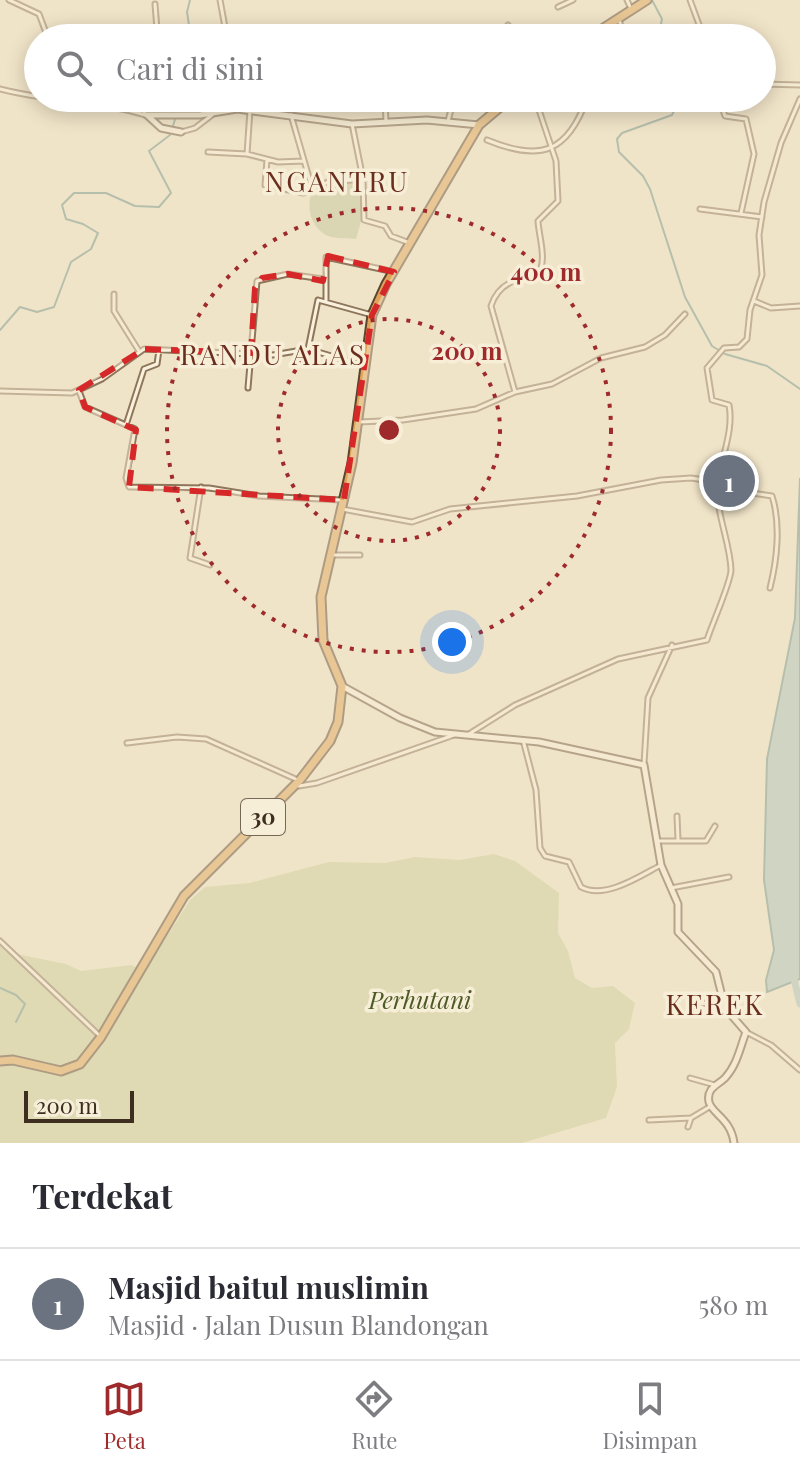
<!DOCTYPE html>
<html lang="id">
<meta charset="utf-8">
<style>
:root{--surface:#fff;--page:#f7f7f7;--text:#2b2b33;--muted:#7c7c81;--line:#e1e1e2;--accent:#9e2a2b}
body{margin:0;font-family:"Playfair Display",serif;background:var(--page);color:var(--text)}
.scale{position:absolute;left:24px;bottom:20px;width:110px;box-sizing:border-box;padding-left:8px;border:4px solid #3d2e20;border-top:0;font-size:22px;line-height:28px;white-space:nowrap;color:#3d2e20;-webkit-text-stroke:6px #f7eed8;paint-order:stroke}
.you{position:absolute;left:452px;top:642px;width:28px;height:28px;margin:-20px;border:6px solid #fff;border-radius:50%;background:#1a73e8;box-shadow:0 0 0 12px #1a73e833}
.badge{display:grid;place-items:center;width:52px;height:52px;border-radius:50%;background:var(--accent);color:#fff;font-size:26px;font-weight:700}
.pin{position:absolute;translate:-50% -50%;border:4px solid #fff;box-shadow:0 2px 8px #0006}
.list{margin:0;padding:0;list-style:none}
h2{display:flex;justify-content:space-between;align-items:center;height:104px;margin:0;padding:0 32px;font-size:34px}
h2 small{font-size:26px;font-weight:400;color:var(--muted)}
.list li{display:grid;grid-template-columns:52px 1fr auto;gap:24px;align-items:center;box-sizing:border-box;height:112px;padding:0 32px;border-top:2px solid var(--line)}
.list b{display:block;font-size:30px;white-space:nowrap}
.list p{margin:0;font-size:26px;white-space:nowrap;color:var(--muted)}
.list em{font-size:26px;font-style:normal;color:var(--muted)}
.icon{flex:none;width:44px;height:44px;fill:none;stroke:currentColor;stroke-width:2;stroke-linecap:round;stroke-linejoin:round}
.map{position:relative;flex:none;width:800px;height:1143px;overflow:hidden}
.search{position:absolute;background:var(--surface);box-shadow:0 4px 20px #0003;left:24px;right:24px;top:24px;height:88px;display:flex;align-items:center;gap:20px;box-sizing:border-box;padding:0 28px;border-radius:44px;color:var(--muted);font-size:30px}
.sheet{height:216px;background:var(--surface)}
nav{display:flex;justify-content:space-around;align-items:center;box-sizing:border-box;height:112px;border-top:2px solid var(--line);background:var(--surface);font-size:22px;color:var(--muted)}
nav a{display:grid;justify-items:center;gap:4px}
nav .on{color:var(--accent)}
.map>svg:first-child{display:block}
.green{fill:#c9cf9b}
.cemetery{fill:#bfc49a}
.water{fill:#a9c4bc;stroke:#6f938a;stroke-width:2}
.lines{fill:none;stroke-linecap:round;stroke-linejoin:round}
.stream{stroke:#6f938a;stroke-width:2}
.river{stroke:#a9c4bc;stroke-width:7}
.street-casing{stroke:#8d765c;stroke-width:7}
.secondary-casing{stroke:#6f573f;stroke-width:9}
.highway-casing{stroke:#5b4430;stroke-width:11}
.street{stroke:#faf1dc;stroke-width:3}
.secondary{stroke:#faf1dc;stroke-width:5}
.highway{stroke:#e0a458;stroke-width:7}
.marked{fill:none;stroke:#d62828;stroke-width:6;stroke-dasharray:16 10;stroke-linejoin:round}
.ring{fill:none;stroke:#9e2a2b;stroke-width:4;stroke-dasharray:4 8}
.labels{text-anchor:middle;stroke-width:7;stroke-linejoin:round;paint-order:stroke}
.shield{fill:#f7eed8;stroke:#756857;stroke-width:2}
.shield-label{font-size:22px;font-weight:bold;fill:#3d2e20}
.park-label{font-size:24px;font-style:italic;fill:#4d5a26;stroke:#f7eed8}
.quarter-label{font-size:28px;letter-spacing:2px;fill:#6b2e1e;stroke:#f7eed8}
.centre{fill:#9e2a2b;stroke:#f7eed8;stroke-width:4}
.ring-label{font-size:24px;text-anchor:middle;font-weight:bold;fill:#9e2a2b;stroke:#f7eed8;stroke-width:7;stroke-linejoin:round;paint-order:stroke}
</style>
<div class="map">
<svg width="800" height="1143" viewBox="0 0 800 1143">
<rect width="100%" height="100%" fill="#f0e4c8"/>
<path class="green" d="M 494,854 L 515,861 L 559,893 L 558,933 L 568,951 L 575,978 L 592,988 L 613,986 L 635,1003 L 629,1029 L 615,1043 L 617,1087 L 606,1118 L 522,1143 L 0,1143 L 0,946 L 6,952 L 66,964 L 81,971 L 131,965 L 145,971 L 190,900 L 205,887 L 249,883 L 329,862 L 385,863 L 415,857 L 460,860 Z"/>
<path class="cemetery" d="M 361,181 L 362,218 L 356,239 C 348,238 336,239 328,236 C 311,229 304,204 314,190 Z"/>
<path class="water" d="M 800,478 L 800,979 L 767,992 L 766,980 L 774,950 L 764,880 L 767,759 L 795,618 Z"/>
<g class="lines">
<path class="stream" d="M 190,0 L 187,12 L 191,38
M 652,0 L 662,19 L 658,38
M 675,98 L 676,106 L 672,115 L 622,133 L 617,139 L 619,152 L 643,176 L 650,189 L 685,297 L 712,346 L 725,354 L 767,366 L 800,389
M 0,330 L 20,307 L 37,312 L 54,307 L 71,262 L 91,249 L 98,233 L 83,224 L 66,219 L 62,205 L 74,193 L 106,193 L 135,206 L 159,207 L 171,193 L 149,151 L 170,135 L 182,98
M 0,988 L 16,995 L 25,1004 L 16,1022"/>
<path class="river" d="M 793,975 L 800,1004"/>
<defs>
<path id="street" d="M 9,0 L 39,14 L 48,38
M 220,0 L 227,38
M 627,0 L 631,9
M 690,0 L 704,38
M 155,4 L 157,30
M 558,7 L 573,0
M 619,19 L 624,38
M 508,25 L 517,38
M 48,33 L 88,38
M 117,38 L 157,30 L 161,38
M 762,84 L 800,85
M 0,89 C 49,102 96,100 145,115
M 141,98 L 145,115
M 236,98 L 237,109
M 385,98 L 386,123
M 719,98 L 725,116 L 746,119 L 754,154 L 741,213
M 291,115 L 312,188
M 448,121 L 454,98
M 352,124 L 363,179 L 364,220 L 385,226 L 391,236 L 407,242
M 181,132 L 195,128 L 212,115
M 487,140 C 540,162 568,153 587,98
M 208,152 L 247,154 L 278,162 L 304,161
M 247,154 L 250,110
M 267,160 L 265,185 L 303,193 L 328,182 L 363,179
M 700,209 L 762,217
M 114,294 L 114,311 L 139,351
M 326,301 L 326,257 L 390,271
M 754,301 L 771,308 L 800,306
M 308,349 L 318,300 L 372,315
M 248,388 L 257,281 L 288,274 L 323,279
M 0,391 L 72,393 L 102,379 L 144,349 L 273,355 L 308,349 L 365,366
M 79,391 L 85,407 L 135,429 L 126,478 L 129,487 L 209,488 L 259,496 L 341,500
M 515,392 L 491,306 C 498,284 517,277 537,277 C 548,260 539,239 538,221 L 558,201 L 556,161 L 535,98
M 359,422 L 403,420 L 476,409 L 515,392 L 552,384 L 601,358 L 645,347 L 665,335 L 685,314
M 126,425 L 144,369 L 157,364 L 159,350
M 201,487 L 190,558 L 210,565
M 717,488 L 772,496 C 781,524 777,560 770,588
M 342,509 L 412,522 L 450,509 L 577,496 L 661,480 L 691,478 L 718,482
M 332,555 L 360,555
M 469,734 L 515,705 L 618,659 L 707,640 C 712,624 731,582 731,570 C 730,541 715,512 718,484 C 721,457 734,431 729,405 L 712,400 L 707,368 L 724,348 L 739,347 L 747,339 L 750,310 L 762,275 L 759,235 L 764,202 L 781,143 L 800,99
M 523,740 L 536,790 L 540,848 L 545,856 L 569,862 L 581,887 C 605,900 640,876 661,865
M 127,743 L 177,737 L 206,739 L 300,781
M 644,764 L 648,698 L 672,645
M 299,786 L 317,783 L 454,735
M 677,816 L 678,840
M 659,841 L 706,841 L 715,826
M 671,888 L 729,877
M 0,941 L 101,1037
M 701,1004 L 723,1000
M 746,1032 L 771,1045 L 800,1070
M 690,1078 L 715,1085
M 649,1120 L 691,1118
M 688,1127 L 691,1118 L 711,1106"/>
<path id="secondary" d="M 147,115 L 200,115 L 237,109 L 352,124 L 427,120 L 479,125
M 148,116 L 161,128 L 181,132
M 342,686 L 400,718 L 435,732 L 539,742 L 644,765 L 661,865 L 678,904 L 678,932 L 716,972 L 725,1008 L 746,1032 C 740,1048 737,1065 725,1078 C 718,1085 706,1088 709,1102 C 712,1114 731,1119 734,1143"/>
<path id="highway" d="M 588,38 L 647,0
M 0,1061 L 13,1060 L 61,1071 L 80,1064 L 101,1037 L 184,896 L 300,780 L 330,741 L 338,722 L 342,686 L 323,640 L 321,597 L 352,463 L 372,315 L 386,284 L 479,125 L 511,98"/>
</defs>
<use href="#street" class="street-casing"/>
<use href="#secondary" class="secondary-casing"/>
<use href="#highway" class="highway-casing"/>
<use href="#street" class="street"/>
<use href="#secondary" class="secondary"/>
<use href="#highway" class="highway"/>
</g>
<path d="M0 0H800V1143H0ZM 328,256 L 394,272 L 372,315 L 344,500 L 129,487 L 136,430 L 85,407 L 79,390 L 144,349 L 251,353 L 255,288 L 262,278 L 288,274 L 323,281 Z" fill="#f0e4c8" fill-opacity=".55" fill-rule="evenodd"/>
<path class="marked" d="M 328,256 L 394,272 L 372,315 L 344,500 L 129,487 L 136,430 L 85,407 L 79,390 L 144,349 L 251,353 L 255,288 L 262,278 L 288,274 L 323,281 Z"/>
<g class="ring">
<circle cx="389" cy="430" r="111"/>
<circle cx="389" cy="430" r="222"/>
</g>
<g class="labels">
<rect class="shield" x="241" y="799" width="44" height="36" rx="6"/>
<g class="shield-label">
<text x="263" y="825">30</text>
</g>
<g class="park-label">
<text x="420" y="1009">Perhutani</text>
</g>
<g class="quarter-label">
<text x="337" y="192">NGANTRU</text>
<text x="273" y="365">RANDU ALAS</text>
<text x="715" y="1015">KEREK</text>
</g>
</g>
<circle cx="389" cy="430" r="12" class="centre"/>
<g class="ring-label">
<text x="546" y="281">400 m</text>
<text x="467" y="360">200 m</text>
</g>
</svg>
<div class="scale">200 m</div>
<div class="you"></div>
<div class="pin badge" style="left:729px;top:481px;background:#6b7280">1</div>
<div class="search"><svg class="icon" aria-label="search" viewBox="0 0 24 24"><circle cx="10" cy="10" r="6"/><path d="M15 15l6 6"/></svg>Cari di sini</div>
</div>
<section class="sheet">
<h2>Terdekat<small></small></h2>
<ul class="list">
<li><span class="badge" style="background:#6b7280">1</span><div><b>Masjid baitul muslimin</b><p>Masjid · Jalan Dusun Blandongan</p></div><em>580 m</em></li>
</ul>
</section>
<nav>
<a class="on"><svg class="icon" aria-label="map" viewBox="0 0 24 24"><path d="M3 6l6-2 6 2 6-2v14l-6 2-6-2-6 2zM9 4v14M15 6v14"/></svg>Peta</a>
<a><svg class="icon" aria-label="directions" viewBox="0 0 24 24"><path d="M12 3l9 9-9 9-9-9zM9 14v-3h6M13 9l2 2-2 2"/></svg>Rute</a>
<a><svg class="icon" aria-label="saved" viewBox="0 0 24 24"><path d="M7 4h10v16l-5-4-5 4z"/></svg>Disimpan</a>
</nav>
